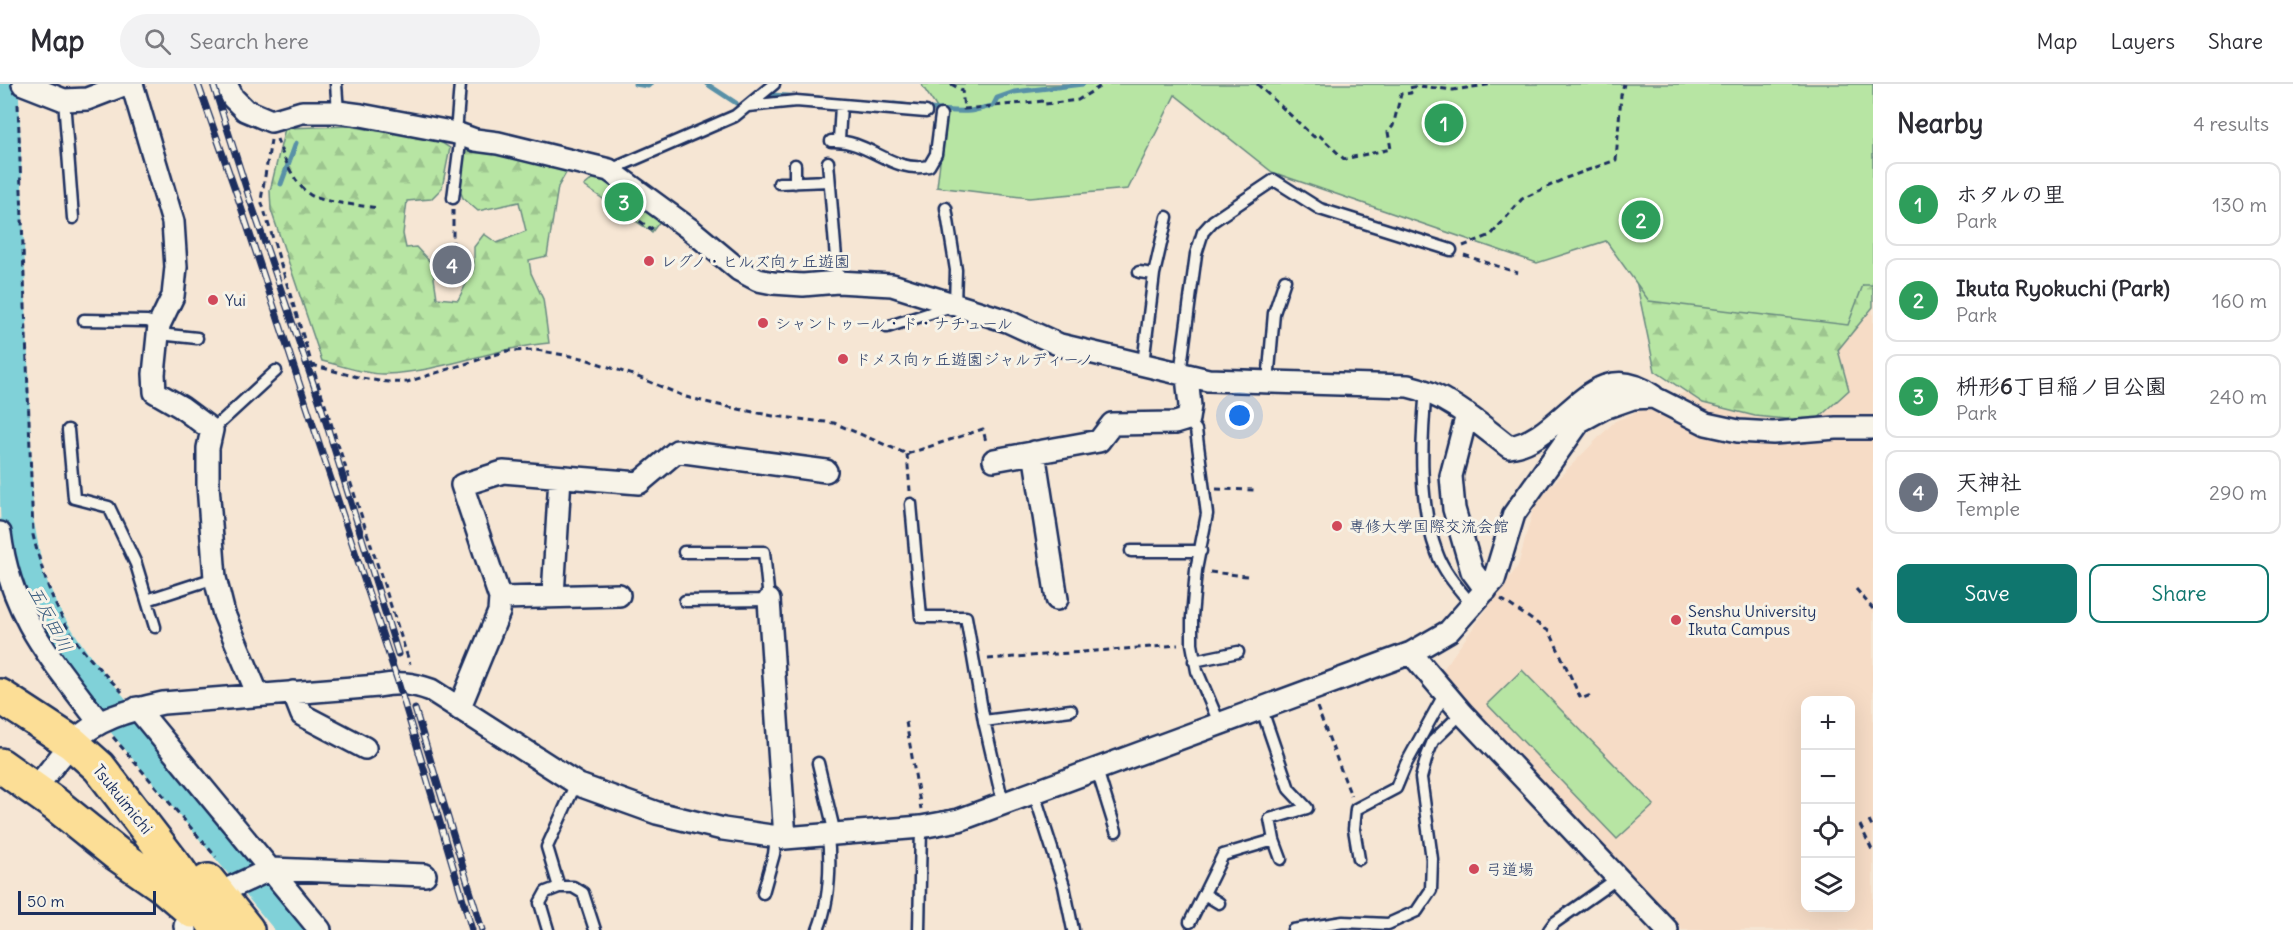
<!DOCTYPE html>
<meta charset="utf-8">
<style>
:root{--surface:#fff;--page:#f2f2f3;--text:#2b2b33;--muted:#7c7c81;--line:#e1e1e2;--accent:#0f766e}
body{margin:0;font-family:Delius,"Klee One",sans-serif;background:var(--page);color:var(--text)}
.controls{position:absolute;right:18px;bottom:18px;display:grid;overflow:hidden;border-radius:12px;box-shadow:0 6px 24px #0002}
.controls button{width:54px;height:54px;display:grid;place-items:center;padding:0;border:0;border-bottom:2px solid var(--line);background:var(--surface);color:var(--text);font:30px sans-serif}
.scale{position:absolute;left:18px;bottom:15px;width:138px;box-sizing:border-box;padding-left:6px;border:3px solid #1b2f5e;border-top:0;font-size:16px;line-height:21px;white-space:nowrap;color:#1b2f5e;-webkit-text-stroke:4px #f7f3e8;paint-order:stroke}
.you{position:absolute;left:1240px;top:332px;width:21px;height:21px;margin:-15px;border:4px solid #fff;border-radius:50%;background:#1a73e8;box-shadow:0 0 0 9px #1a73e833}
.badge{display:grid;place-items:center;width:39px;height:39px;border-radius:50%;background:var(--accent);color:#fff;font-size:20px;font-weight:700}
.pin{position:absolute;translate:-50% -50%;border:3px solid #fff;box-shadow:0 2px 6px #0006}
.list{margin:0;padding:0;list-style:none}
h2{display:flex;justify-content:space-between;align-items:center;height:78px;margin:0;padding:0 24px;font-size:26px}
h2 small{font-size:20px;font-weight:400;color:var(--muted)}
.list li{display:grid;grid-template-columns:39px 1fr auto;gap:18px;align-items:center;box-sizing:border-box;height:84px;margin:0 12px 12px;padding:0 12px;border:2px solid var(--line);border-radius:12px}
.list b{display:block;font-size:22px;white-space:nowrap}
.list p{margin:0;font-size:20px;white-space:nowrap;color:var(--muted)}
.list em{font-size:20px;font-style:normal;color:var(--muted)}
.actions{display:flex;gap:12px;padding:18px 24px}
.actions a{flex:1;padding:14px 0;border:2px solid var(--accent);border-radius:12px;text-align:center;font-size:21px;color:var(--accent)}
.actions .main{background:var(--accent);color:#fff}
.icon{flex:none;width:33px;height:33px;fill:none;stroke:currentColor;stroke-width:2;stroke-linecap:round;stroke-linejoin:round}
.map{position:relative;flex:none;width:1873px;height:846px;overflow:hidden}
header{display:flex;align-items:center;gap:36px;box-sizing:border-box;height:84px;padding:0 30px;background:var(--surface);border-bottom:2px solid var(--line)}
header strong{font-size:28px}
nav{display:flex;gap:33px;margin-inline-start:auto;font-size:21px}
.search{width:420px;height:54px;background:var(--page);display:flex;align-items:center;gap:15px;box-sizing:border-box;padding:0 21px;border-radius:33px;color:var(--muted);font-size:22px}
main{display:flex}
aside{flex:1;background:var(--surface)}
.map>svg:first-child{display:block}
.built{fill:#f6dcc6;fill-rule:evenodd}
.forest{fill:url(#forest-firs);stroke:#698a80;stroke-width:1.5}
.green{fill:#b7e5a3;stroke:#698a80;stroke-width:1.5}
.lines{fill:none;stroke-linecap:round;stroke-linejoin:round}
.stream{stroke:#5890a7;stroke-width:5}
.river{stroke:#80d1d8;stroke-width:33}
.lane-casing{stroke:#1b2f5e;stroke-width:15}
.street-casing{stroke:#1b2f5e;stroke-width:26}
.primary-casing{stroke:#1b2f5e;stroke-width:38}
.path{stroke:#1b2f5e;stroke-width:3;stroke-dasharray:6 4.5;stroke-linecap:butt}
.lane{stroke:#f7f3e8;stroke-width:10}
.street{stroke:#f7f3e8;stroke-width:21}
.primary{stroke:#fcde96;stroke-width:33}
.rail-casing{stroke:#1b2f5e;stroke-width:7}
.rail{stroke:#f7f3e8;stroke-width:4.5;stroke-dasharray:14;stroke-linecap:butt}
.poi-dot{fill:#d1495b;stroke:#f7f3e8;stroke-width:2}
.labels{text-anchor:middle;stroke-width:6;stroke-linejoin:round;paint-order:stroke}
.poi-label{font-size:16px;fill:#1b2f5e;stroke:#f7f3e8;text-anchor:start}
.street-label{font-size:16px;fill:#1b2f5e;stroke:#f7f3e8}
.water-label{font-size:18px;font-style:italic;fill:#34587c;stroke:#f7f3e8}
</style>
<header>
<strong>Map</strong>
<div class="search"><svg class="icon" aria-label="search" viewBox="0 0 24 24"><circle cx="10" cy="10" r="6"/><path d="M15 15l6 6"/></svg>Search here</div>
<nav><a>Map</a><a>Layers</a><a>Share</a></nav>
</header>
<main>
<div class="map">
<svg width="1873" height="846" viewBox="0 0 1873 846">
<defs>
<pattern id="forest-firs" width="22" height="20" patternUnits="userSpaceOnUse" patternTransform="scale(1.5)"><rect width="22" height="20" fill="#b7e5a3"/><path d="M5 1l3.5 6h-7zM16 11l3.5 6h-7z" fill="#9dc58f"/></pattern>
</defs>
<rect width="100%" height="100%" fill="#f6e6d4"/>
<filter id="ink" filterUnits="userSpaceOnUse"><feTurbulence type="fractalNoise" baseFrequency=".0167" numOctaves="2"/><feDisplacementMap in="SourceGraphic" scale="12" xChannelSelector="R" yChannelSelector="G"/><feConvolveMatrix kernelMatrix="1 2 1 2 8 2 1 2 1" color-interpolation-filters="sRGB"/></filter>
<g filter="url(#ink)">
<path class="built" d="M 1873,201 L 1873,846 L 1682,846 L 1439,591 L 1518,482 L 1535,418 L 1615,337 L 1848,241 ZM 1806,616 L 1850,616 L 1850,824 L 1806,824 Z"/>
<path class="forest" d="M 1873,0 L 1873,223 L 1838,266 L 1849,306 L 1814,338 L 1755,332 L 1703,319 L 1655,287 L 1615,96 Z
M 350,42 L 377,47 L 433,53 L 450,64 L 442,104 L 431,115 L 407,117 L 403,150 L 406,164 L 416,163 L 432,180 L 437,214 L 458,216 L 474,184 L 474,163 L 484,150 L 497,159 L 526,147 L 519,118 L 478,127 L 463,114 L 458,101 L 466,62 L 570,82 L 558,103 L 547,172 L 529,176 L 531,189 L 543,215 L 549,259 C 493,264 442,288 385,290 C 367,291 340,281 322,277 L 271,126 L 270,107 L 285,44 Z"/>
<path class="green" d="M 921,0 L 1873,0 L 1873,201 L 1863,201 L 1848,241 L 1649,217 L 1606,157 L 1537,179 L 1272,88 L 1175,11 L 1128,105 L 1029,114 L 937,103 L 945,36 Z
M 596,92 L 617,100 L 663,133 L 652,148 L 584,102 Z
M 1522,586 L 1654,721 L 1617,755 L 1487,620 Z"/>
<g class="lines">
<path class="stream" d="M 635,0 L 648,2 L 650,0
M 707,0 L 736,19
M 772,11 L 819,14
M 894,20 C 919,22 945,29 970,27 C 977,26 985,23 993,22 L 997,14 L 1014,8 L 1083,0
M 281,100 L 296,59"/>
<path class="river" d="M 2,0 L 17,437 L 28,495 L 47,537 L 74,578 L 296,846"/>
<defs>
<path id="lane" d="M 336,0 L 338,28
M 64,16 L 73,134
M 748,22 L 796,17 L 926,28
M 456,49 L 460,0
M 839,56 L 841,21
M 831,57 C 869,55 891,90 929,82 L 936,70 L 941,31
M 828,78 L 838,198
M 795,81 L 795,99
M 610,86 L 735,32 L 774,0
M 779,99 L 829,97
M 453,114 L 461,51
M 1139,188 L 1154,190
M 84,236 L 147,237 L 159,241
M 887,243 L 955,221 L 956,186 L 946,124
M 159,250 L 197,254
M 1143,280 L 1154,190 L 1167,133
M 1180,290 L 1196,170 L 1203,148 L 1213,137 L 1274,96 L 1320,125 L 1451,166
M 1268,298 L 1274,229 L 1285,196
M 1426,305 C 1421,359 1418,418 1437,469 C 1444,489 1460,506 1473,522
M 1188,335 L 1196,346 L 1207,430 L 1196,486 L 1192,533 L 1192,560 L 1197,587 L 1220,641
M 68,346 L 74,414 L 109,423 L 136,480 L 155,543
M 212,346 L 276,287
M 911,420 L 921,533 L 966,533 L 984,637 L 1003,719
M 1131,467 L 1201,467
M 684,468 L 764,468 L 769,516 L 685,517
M 147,516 L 215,494
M 1194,577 L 1238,568
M 984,637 L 1071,626
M 818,679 L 835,750
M 1097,686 L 1116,747
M 1034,709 L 1064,802 L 1073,846
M 1274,756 L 1281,775
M 1359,775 L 1354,745 L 1356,725 L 1396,704 L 1406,680 L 1445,609
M 559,803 L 573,803 L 583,809 L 595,846
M 763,809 L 774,770 L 776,754
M 1204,810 L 1219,819
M 1190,838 L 1223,771 L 1274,756 L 1270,735 L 1307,724 L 1289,705 L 1262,626
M 548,846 L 540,819 L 546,808 L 559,803 L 547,763 L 572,708 L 579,701
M 818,846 C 830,816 831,784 828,751
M 919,846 L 921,743
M 1293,846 L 1343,838 L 1388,840 L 1417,827 L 1431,806 L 1432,775 L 1421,694 L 1427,672 L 1433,657 L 1462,629
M 1549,846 L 1554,839 L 1618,794"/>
<path id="street" d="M 23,0 L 64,16 L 87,15 L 126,0
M 132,0 L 173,138 L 176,183 L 173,212 L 159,241 L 154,290 L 155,308 L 181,323 L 212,346 L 208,364 L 208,401 L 215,494 L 224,530 L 258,611
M 226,0 L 233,14 L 245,26 L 271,37 L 302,28 L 338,28 L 361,31 L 456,49 L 475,56 L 498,59 L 609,86 L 691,146 L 739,186 L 758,196 L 773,199 L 803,201 L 838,198 L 892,201 L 1007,237 L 1060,261 L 1208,296 L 1408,302 C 1446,310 1478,339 1509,363 C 1564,357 1592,267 1653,312
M 1467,330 L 1451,392 L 1454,425 L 1472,487 L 1486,506
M 1034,368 L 1057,515
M 994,376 L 1099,357 L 1112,340 L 1175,339 L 1188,335 L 1190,322 L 1187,292
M 0,449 C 10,531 52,576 99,638
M 553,512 L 560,393
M 500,514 L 619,511
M 769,516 L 785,754
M 1411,569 L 1462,629 L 1667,846
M 293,608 L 302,631 L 365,664
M 137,624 L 320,846
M 459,625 L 499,528 L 500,514 L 462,401 L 503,388 L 639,399 L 677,367 L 826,387
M 35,705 C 47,690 58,675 71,661 C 94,635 130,626 163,619 L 378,602 C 398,598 412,599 431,606 L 579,701 L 657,729 L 723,745 L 785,754 L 921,743 L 959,736 L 1411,569 L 1449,547 L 1494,496 L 1514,430 L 1580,337 L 1604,324 L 1633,314 L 1653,313 L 1706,340 L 1738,347 L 1773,349 L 1836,344 L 1873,344
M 219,809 L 271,785 L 425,791
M 185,842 L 186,846"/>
<path id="primary" d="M 0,612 L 72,659 L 99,683 L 179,787 L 218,846
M 0,681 L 55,720 L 117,770 L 163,802 L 192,827
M 208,797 L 247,846"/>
</defs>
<use href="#lane" class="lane-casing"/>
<use href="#street" class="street-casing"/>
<use href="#primary" class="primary-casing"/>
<path class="path" d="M 951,0 L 962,6 L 964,25 L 1044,17 L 1045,20 L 1078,16 L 1104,0
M 1257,0 L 1314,53 L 1318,50 L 1344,75 L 1391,65 L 1388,48 L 1393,42 L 1401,10 L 1411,9 L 1409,4 L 1419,2 L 1453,6 L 1493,0
M 18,20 L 33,451 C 42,488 53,522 74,554 C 87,574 107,592 123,609
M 277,55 C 283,73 296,105 314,113 C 325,118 364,122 378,124
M 271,56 L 261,116 L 312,281 L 410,580
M 631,131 L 651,145 L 653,142
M 1463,162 L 1491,151 L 1522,115 L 1566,94 L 1616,76 L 1621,11 L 1624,0
M 453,163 L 453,126
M 1464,171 L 1518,189
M 312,281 C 343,289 374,300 407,298 L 507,267 L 536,266 L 582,274 L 633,291 L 686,313 L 714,320 L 773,332 L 834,339 L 907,370 L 983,345 L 986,358
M 907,370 L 910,407
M 1216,405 L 1257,406
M 1210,488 L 1247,492
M 1856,505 L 1873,525
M 1501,515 L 1550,548 L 1581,615 L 1593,610
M 988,575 L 1178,561
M 1317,623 L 1351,712
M 906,638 L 921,725
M 113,653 L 216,773
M 1869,737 L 1873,745
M 1860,741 L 1873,768"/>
<use href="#lane" class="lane"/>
<use href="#street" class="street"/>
<use href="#primary" class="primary"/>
<defs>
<path id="rail" d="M 198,0 L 238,114 L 398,598 L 472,846
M 213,0 L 249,113 L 320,319 L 398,570
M 415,625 L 482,846"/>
</defs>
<use href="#rail" class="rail-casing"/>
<use href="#rail" class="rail"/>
</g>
</g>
<g class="poi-dot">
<circle cx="649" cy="177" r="6"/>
<circle cx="213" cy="216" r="6"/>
<circle cx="763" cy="239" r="6"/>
<circle cx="843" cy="275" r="6"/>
<circle cx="1337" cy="442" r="6"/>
<circle cx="1676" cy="536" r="6"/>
<circle cx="1474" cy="785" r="6"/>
</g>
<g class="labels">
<g class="poi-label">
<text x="661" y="183">レグノ・ヒルズ向ヶ丘遊園</text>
<text x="225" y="222">Yui</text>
<text x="775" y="245">シャントゥール・ド・ナチュール</text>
<text x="855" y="281">ドメス向ヶ丘遊園ジャルディーノ</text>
<text x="1349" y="448">専修大学国際交流会館</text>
<text x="1688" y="533">Senshu University<tspan x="1688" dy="18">Ikuta Campus</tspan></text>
<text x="1486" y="791">弓道場</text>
</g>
<g class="street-label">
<text transform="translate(123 715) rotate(51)" y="6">Tsukuimichi</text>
</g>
<g class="water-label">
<text transform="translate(50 535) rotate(62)" y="6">五反田川</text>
</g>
</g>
</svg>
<div class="controls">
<button>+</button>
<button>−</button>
<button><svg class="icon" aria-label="locate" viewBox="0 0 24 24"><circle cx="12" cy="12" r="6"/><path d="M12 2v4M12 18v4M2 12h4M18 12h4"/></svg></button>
<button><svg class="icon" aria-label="layers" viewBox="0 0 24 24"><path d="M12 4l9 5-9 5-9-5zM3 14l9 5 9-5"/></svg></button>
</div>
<div class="scale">50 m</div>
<div class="you"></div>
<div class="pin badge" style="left:1444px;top:39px;background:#2e9e5b">1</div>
<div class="pin badge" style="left:1641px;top:136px;background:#2e9e5b">2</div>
<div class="pin badge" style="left:624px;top:118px;background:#2e9e5b">3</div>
<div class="pin badge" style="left:452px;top:181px;background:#6b7280">4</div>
</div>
<aside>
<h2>Nearby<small>4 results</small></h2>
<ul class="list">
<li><span class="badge" style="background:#2e9e5b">1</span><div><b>ホタルの里</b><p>Park</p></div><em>130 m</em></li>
<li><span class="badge" style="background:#2e9e5b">2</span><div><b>Ikuta Ryokuchi (Park)</b><p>Park</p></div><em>160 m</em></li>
<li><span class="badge" style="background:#2e9e5b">3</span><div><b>枡形6丁目稲ノ目公園</b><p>Park</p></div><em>240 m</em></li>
<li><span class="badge" style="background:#6b7280">4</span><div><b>天神社</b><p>Temple</p></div><em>290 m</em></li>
</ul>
<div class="actions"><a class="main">Save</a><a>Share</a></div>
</aside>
</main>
